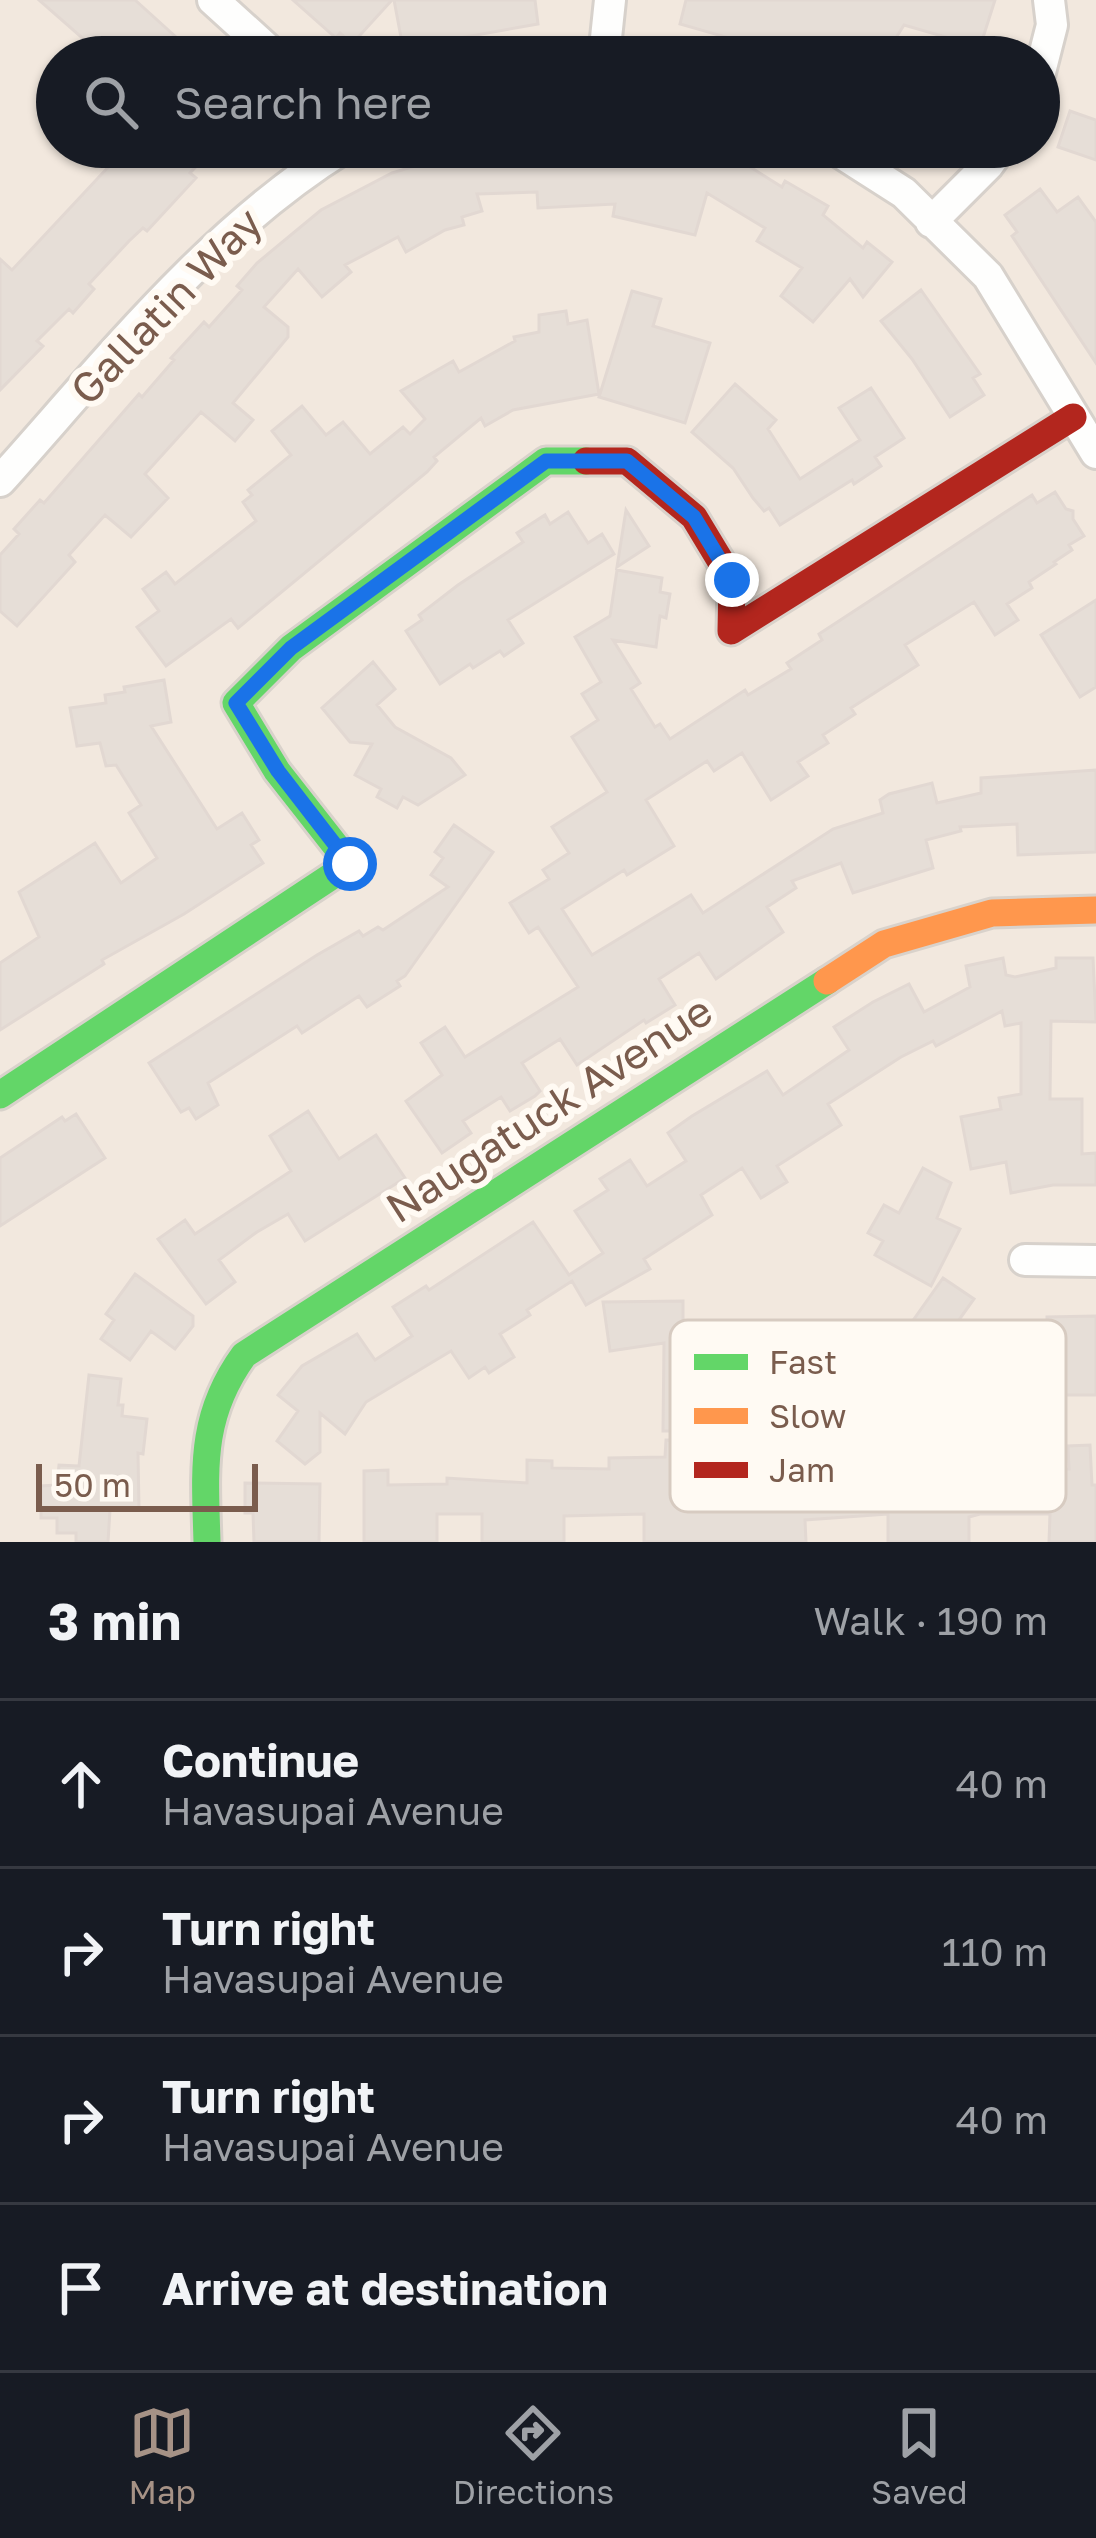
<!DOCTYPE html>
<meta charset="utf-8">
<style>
:root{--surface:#171b24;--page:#242831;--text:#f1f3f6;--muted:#9ea1a6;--line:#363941;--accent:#a69286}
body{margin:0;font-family:"Golos Text",sans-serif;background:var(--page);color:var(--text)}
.scale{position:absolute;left:36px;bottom:30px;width:222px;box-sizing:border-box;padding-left:12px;border:6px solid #7a5c4d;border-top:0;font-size:33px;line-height:42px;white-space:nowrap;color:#7a5c4d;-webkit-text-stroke:9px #fffaf3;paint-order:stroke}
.stop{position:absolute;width:36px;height:36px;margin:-27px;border:9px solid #1a73e8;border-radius:50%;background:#fff}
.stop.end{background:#1a73e8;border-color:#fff;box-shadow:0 3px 12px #0008}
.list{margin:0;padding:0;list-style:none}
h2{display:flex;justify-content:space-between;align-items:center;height:156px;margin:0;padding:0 48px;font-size:51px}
h2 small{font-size:39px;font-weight:400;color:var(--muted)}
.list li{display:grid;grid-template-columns:78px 1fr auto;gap:36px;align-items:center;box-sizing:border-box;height:168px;padding:0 48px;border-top:3px solid var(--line)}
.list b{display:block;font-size:45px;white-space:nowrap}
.list p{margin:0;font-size:39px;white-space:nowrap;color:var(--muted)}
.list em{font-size:39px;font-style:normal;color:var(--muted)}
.icon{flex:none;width:66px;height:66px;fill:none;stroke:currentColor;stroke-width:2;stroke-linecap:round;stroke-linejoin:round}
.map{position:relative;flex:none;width:1096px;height:1542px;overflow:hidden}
.search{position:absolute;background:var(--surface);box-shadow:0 3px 9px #0004;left:36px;right:36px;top:36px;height:132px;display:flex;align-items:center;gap:30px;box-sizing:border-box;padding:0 42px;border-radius:66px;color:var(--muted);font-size:45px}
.sheet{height:828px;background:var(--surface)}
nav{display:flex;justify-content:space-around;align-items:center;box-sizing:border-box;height:168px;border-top:3px solid var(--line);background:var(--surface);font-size:33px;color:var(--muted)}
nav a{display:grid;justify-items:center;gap:6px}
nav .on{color:var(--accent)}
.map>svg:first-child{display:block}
.residential{fill:#f2e8de;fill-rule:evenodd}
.building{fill:#e6ded7;stroke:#e2d8d2;stroke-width:3}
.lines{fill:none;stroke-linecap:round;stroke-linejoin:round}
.street-casing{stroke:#d7d1cb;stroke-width:36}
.fast-casing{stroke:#d9d2cb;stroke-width:33}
.slow-casing{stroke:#d9d2cb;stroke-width:33}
.jam-casing{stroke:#d9d2cb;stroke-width:33}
.street{stroke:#fefefd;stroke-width:30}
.fast{stroke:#63d668;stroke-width:27}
.slow{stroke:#ff974d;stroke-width:27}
.jam{stroke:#b3261e;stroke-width:27}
.route{stroke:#1a73e8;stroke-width:15}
.labels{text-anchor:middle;stroke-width:12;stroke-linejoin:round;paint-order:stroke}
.street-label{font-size:42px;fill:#7a5c4d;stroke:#fffaf3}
.key{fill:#fffaf3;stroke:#d7cbc1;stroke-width:3}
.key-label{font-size:33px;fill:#7a5c4d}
</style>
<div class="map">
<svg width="1096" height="1542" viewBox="0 0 1096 1542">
<rect width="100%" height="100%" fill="#f9f5f0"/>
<path class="residential" d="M 0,0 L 1096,0 L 1096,1542 L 0,1542 ZM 57,57 L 1039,57 L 1039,147 L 57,147 Z"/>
<path class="building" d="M 39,0 L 135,0 L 198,57 L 104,57 Z
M 293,0 L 392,0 L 352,44 L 340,33 L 336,38 Z
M 394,0 L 535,0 L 538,24 L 403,48 Z
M 686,0 L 995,0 L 980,47 L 904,25 L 884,57 L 767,57 L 771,50 L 680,24 Z
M 1070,111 L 1096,120 L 1096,160 L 1058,147 Z
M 127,147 L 215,147 L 190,173 L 196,178 L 147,231 L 143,228 L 129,241 L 89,284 L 94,289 L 73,313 L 69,309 L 37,341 L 43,346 L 0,390 L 0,259 L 12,270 Z
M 453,147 L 668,147 L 713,160 L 715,154 L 739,160 L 782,187 L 785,181 L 828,206 L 823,215 L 863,248 L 867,242 L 892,262 L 863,297 L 850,279 L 813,322 L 781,296 L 802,268 L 757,241 L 765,228 L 707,193 L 695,235 L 613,216 L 615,204 L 538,208 L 537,192 L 477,194 L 482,211 L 462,217 L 464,225 L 445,230 L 406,252 L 398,237 L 345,265 L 351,272 L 322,297 L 298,269 L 264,307 L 288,327 L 288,337 L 233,403 L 253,420 L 235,441 L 201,412 L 145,474 L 168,498 L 131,537 L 105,515 L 69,555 L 75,562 L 17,626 L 0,611 L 0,555 L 19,534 L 14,529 L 40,500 L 44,503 L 139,394 L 142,397 L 174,360 L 171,358 L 204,322 L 209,327 L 242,290 L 237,286 L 257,263 L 321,210 L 392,173 L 442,158 L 441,150 Z
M 1040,189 L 1057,212 L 1078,197 L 1096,222 L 1096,363 L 1012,236 L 1017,232 L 1005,215 Z
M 921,290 L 980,374 L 973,378 L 984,395 L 950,417 L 912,359 L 881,321 Z
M 632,291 L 661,299 L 653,326 L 710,343 L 685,423 L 599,397 Z
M 566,311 L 568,324 L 587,320 L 599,394 L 513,410 L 485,426 L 481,418 L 434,457 L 437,461 L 427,472 L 238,628 L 231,619 L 166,666 L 137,627 L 159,611 L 143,589 L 166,572 L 175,584 L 256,521 L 243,502 L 252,495 L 248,490 L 291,455 L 272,431 L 302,406 L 326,435 L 343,422 L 370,454 L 403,427 L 410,434 L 425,419 L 401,391 L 453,361 L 459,372 L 515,341 L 514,337 L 539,332 L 539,315 Z
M 735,384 L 776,420 L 768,429 L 800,479 L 860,440 L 839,408 L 871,388 L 904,438 L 875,457 L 881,466 L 854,484 L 852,480 L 780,525 L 769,508 L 764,511 L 753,498 L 733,468 L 692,432 Z
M 1055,492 L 1066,509 L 1073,511 L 1073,519 L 1084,536 L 1069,545 L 1072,550 L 1054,562 L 1056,564 L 1029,582 L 1032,588 L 1007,604 L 1018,620 L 995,635 L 974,602 L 905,645 L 918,665 L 851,708 L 855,714 L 823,735 L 828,743 L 798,762 L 808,776 L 771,800 L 742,753 L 714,771 L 707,761 L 646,800 L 674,846 L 627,875 L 624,870 L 562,909 L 592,955 L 691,895 L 703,913 L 833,829 L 883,813 L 880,800 L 889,794 L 932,783 L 937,803 L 981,793 L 981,778 L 1096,770 L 1096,852 L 1018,855 L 1017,824 L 960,827 L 961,831 L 926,840 L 933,868 L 853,893 L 841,863 L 792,881 L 796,888 L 767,907 L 783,932 L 716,979 L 699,953 L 659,979 L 675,1005 L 646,1023 L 644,1020 L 577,1065 L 560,1039 L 522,1063 L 540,1091 L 535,1096 L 510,1111 L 501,1097 L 463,1121 L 471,1133 L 442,1153 L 406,1101 L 442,1075 L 421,1043 L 445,1027 L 465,1057 L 578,987 L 538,927 L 529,933 L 510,903 L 549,879 L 543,870 L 569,853 L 552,827 L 607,792 L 572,737 L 598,720 L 582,694 L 601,682 L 575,637 L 610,616 L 617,570 L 662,578 L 660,592 L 670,594 L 666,618 L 660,616 L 656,647 L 613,640 L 640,683 L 631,689 L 655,727 L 660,724 L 670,739 L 745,690 L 748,695 L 791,669 L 787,663 L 822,640 L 819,634 L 1004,513 L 1032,495 L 1037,503 Z
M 626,510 L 649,546 L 617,567 Z
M 568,512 L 588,543 L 602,534 L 614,554 L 508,620 L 523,643 L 504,656 L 500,651 L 473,668 L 470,664 L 440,684 L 406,631 L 422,620 L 419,615 L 458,585 L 523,542 L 517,533 L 545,515 L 550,524 Z
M 1096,600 L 1096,687 L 1080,697 L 1041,635 Z
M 373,662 L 395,689 L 377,705 L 395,727 L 451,758 L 465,775 L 418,805 L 403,797 L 397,808 L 377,797 L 381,789 L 355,775 L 372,744 L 350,742 L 322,708 Z
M 164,680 L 171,722 L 151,726 L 217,829 L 242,813 L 259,840 L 251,845 L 263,863 L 184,914 L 102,960 L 104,964 L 0,1030 L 0,963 L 39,937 L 19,892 L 95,843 L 121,883 L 157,858 L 129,813 L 141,805 L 116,765 L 106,766 L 100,743 L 77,746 L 70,708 L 106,703 L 105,695 L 125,692 L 124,687 Z
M 454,825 L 493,852 L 405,976 L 397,981 L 400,986 L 367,1007 L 359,996 L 302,1033 L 297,1026 L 208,1083 L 218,1105 L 196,1119 L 189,1108 L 181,1112 L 149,1063 L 317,955 L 359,931 L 363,936 L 378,927 L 383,930 L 448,887 L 431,875 L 443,858 L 435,852 Z
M 1003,958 L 1006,975 L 1015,977 L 1056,968 L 1056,958 L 1093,958 L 1096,1022 L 1051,1021 L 1050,1099 L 1082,1099 L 1082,1154 L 1096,1153 L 1096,1185 L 1053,1185 L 1011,1193 L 1006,1162 L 971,1169 L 961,1117 L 1001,1109 L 999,1098 L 1021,1094 L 1021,1023 L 1005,1026 L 1002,1011 L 936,1046 L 933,1041 L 901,1057 L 828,1104 L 841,1125 L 777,1166 L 787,1182 L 761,1198 L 742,1168 L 701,1195 L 712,1215 L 644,1259 L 650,1269 L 586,1305 L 572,1281 L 527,1310 L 530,1315 L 500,1334 L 514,1357 L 489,1373 L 485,1367 L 469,1378 L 451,1351 L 366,1402 L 345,1434 L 320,1413 L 320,1452 L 305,1464 L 277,1441 L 298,1411 L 278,1395 L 302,1366 L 357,1334 L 375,1360 L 412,1336 L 393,1307 L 426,1286 L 429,1290 L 533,1222 L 569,1275 L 603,1253 L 575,1211 L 608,1190 L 600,1179 L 630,1160 L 647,1186 L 686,1161 L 668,1133 L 692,1116 L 767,1071 L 783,1095 L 849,1050 L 834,1027 L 873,1002 L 909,984 L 924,1012 L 970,987 L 966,966 Z
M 308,1111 L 339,1159 L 376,1135 L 405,1178 L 305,1241 L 288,1214 L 257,1232 L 219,1260 L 235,1282 L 206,1304 L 158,1239 L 185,1220 L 195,1234 L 291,1171 L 270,1136 Z
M 76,1114 L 105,1158 L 0,1226 L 0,1158 L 62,1117 L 65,1121 Z
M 923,1168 L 951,1183 L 937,1218 L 960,1229 L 931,1286 L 875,1255 L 883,1241 L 868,1233 L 884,1205 L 899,1213 Z
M 135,1274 L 193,1316 L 193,1326 L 175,1349 L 151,1331 L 130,1360 L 101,1339 L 114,1320 L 106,1314 Z
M 943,1278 L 974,1299 L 956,1324 L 985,1345 L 964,1374 L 907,1329 Z
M 683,1301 L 683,1340 L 678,1341 L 706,1341 L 706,1366 L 686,1366 L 684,1431 L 663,1431 L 664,1343 L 610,1351 L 603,1302 Z
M 1096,1316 L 1096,1395 L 1062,1395 L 1062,1378 L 1012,1379 L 1012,1347 L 1047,1344 L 1047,1317 Z
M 89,1375 L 121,1379 L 118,1405 L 123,1405 L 122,1416 L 147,1419 L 143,1454 L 138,1453 L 139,1509 L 110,1510 L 108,1542 L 76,1542 L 76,1533 L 57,1533 L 57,1518 L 41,1518 L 41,1486 L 57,1485 L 59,1465 L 79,1466 Z
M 792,1437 L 819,1437 L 819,1479 L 893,1479 L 893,1467 L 922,1467 L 922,1482 L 1015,1481 L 1015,1470 L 1069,1469 L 1068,1446 L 1090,1445 L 1092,1485 L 1096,1485 L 1096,1542 L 1049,1542 L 1050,1514 L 980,1514 L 969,1517 L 969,1542 L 888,1542 L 888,1514 L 805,1520 L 806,1542 L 644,1542 L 644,1514 L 564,1516 L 564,1542 L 482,1542 L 482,1514 L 437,1514 L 437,1542 L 364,1542 L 364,1471 L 388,1470 L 388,1485 L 447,1484 L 447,1478 L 527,1483 L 527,1460 L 552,1461 L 552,1468 L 609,1469 L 609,1458 L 665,1457 L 666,1440 L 718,1441 L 718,1448 L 792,1448 Z
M 245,1483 L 320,1484 L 319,1542 L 254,1542 L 253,1513 L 245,1513 Z"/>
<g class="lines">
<defs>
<path id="street" d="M 213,0 L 276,57
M 604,57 L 610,0
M 1039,76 L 1052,25 L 1049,0
M 832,147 L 904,193 L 988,276 L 1096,453
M 931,222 L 988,165 L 1001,147
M 0,481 C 106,363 209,231 345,147
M 1025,1260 L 1096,1261"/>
<path id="fast" d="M 0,1095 L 350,864 L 277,771 L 236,703 L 291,648 L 546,461 L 586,461
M 207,1542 C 205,1470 199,1417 244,1355 L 827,981"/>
<path id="slow" d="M 827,981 L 884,944 L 992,913 L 1096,910"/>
<path id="jam" d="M 586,461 L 627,461 L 694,517 L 732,580 L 731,631 L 1073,417"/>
</defs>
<use href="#street" class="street-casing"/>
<use href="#fast" class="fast-casing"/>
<use href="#slow" class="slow-casing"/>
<use href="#jam" class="jam-casing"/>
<use href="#street" class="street"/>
<use href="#fast" class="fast"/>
<use href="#slow" class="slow"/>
<use href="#jam" class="jam"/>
</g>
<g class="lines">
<path class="route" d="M 350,864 L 278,771 L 236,703 L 291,648 L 546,461 L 627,461 L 694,517 L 732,580"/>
</g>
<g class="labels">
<g class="street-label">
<text transform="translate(166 306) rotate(-46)" y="15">Gallatin Way</text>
<text transform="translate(549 1109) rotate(-33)" y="15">Naugatuck Avenue</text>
</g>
</g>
<rect x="670" y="1320" width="396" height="192" rx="18" class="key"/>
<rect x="694" y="1354" width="54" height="16" fill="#63d668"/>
<rect x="694" y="1408" width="54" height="16" fill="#ff974d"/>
<rect x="694" y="1462" width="54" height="16" fill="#b3261e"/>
<g class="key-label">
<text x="769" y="1374">Fast</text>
<text x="769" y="1428">Slow</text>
<text x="769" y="1482">Jam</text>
</g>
</svg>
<div class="scale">50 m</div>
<div class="stop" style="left:350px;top:864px"></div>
<div class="stop end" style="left:732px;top:580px"></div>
<div class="search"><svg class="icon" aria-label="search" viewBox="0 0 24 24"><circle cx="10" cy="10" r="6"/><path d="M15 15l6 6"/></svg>Search here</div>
</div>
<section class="sheet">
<h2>3 min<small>Walk · 190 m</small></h2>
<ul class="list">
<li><svg class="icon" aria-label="ahead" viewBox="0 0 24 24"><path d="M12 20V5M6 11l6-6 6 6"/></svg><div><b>Continue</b><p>Havasupai Avenue</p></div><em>40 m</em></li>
<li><svg class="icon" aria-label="right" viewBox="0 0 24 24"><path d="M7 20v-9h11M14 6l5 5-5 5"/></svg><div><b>Turn right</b><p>Havasupai Avenue</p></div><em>110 m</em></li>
<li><svg class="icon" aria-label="right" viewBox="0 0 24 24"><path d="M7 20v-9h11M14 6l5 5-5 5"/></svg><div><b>Turn right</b><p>Havasupai Avenue</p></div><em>40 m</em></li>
<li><svg class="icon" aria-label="arrive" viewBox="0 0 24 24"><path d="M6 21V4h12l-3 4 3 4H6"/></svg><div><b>Arrive at destination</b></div></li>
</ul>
</section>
<nav>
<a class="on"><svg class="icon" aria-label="map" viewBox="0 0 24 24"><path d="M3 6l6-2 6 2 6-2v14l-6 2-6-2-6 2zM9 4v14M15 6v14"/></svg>Map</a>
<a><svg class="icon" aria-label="directions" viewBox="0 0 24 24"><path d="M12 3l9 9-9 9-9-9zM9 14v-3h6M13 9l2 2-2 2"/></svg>Directions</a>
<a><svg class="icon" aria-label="saved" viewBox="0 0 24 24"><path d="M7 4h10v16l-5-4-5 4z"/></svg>Saved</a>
</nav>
